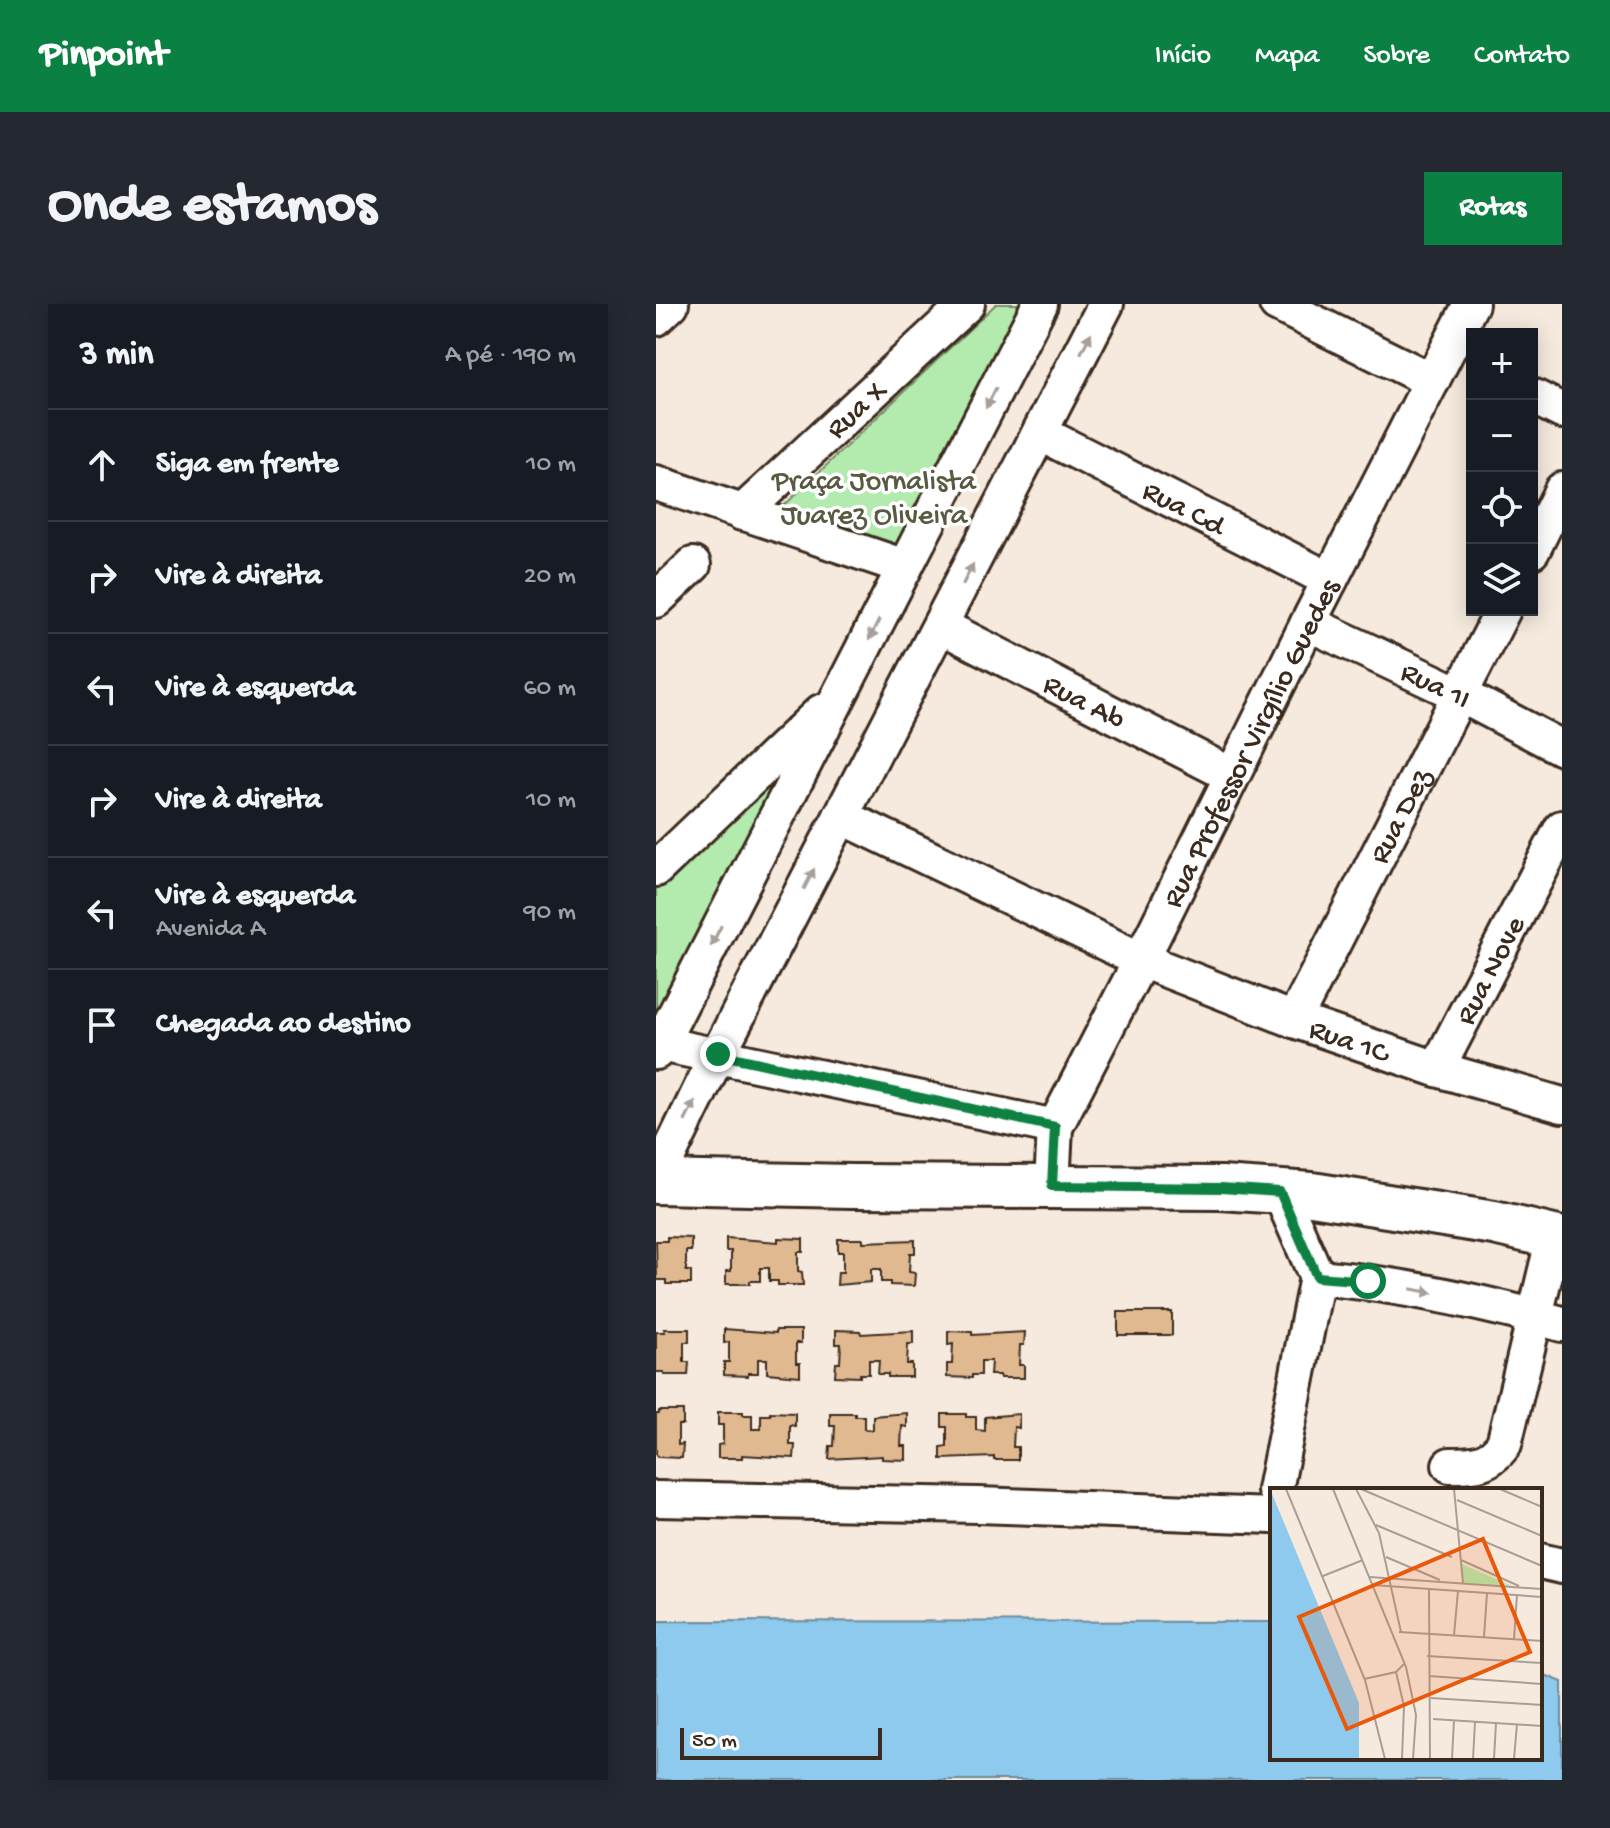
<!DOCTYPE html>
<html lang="pt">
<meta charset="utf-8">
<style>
:root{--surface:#171b24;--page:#242831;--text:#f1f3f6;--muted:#9ea1a6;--line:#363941;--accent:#0b8043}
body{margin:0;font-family:"Gochi Hand",sans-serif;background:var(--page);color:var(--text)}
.controls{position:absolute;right:24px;top:24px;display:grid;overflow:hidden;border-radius:0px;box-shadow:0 4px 20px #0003}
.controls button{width:72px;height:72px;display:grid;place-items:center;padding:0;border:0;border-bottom:2px solid var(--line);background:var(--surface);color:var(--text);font:40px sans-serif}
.scale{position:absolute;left:24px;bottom:20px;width:202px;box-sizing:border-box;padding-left:8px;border:4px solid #3b2a1e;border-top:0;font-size:22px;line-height:28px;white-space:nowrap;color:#3b2a1e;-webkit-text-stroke:6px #fff;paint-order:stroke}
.stop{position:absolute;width:24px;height:24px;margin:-18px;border:6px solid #0b8043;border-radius:50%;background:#fff}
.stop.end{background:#0b8043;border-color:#fff;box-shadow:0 2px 8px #0008}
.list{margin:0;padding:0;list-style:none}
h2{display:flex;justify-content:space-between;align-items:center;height:104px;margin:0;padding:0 32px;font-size:34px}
h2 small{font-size:26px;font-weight:400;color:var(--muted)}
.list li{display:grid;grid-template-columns:52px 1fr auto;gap:24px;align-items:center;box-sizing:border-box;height:112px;padding:0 32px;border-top:2px solid var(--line)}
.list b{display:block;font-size:30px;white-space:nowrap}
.list p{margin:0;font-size:26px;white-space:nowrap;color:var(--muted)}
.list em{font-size:26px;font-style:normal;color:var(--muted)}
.icon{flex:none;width:44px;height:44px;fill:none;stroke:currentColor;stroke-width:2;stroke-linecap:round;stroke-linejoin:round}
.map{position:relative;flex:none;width:906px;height:1476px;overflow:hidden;border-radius:0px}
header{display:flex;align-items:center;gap:48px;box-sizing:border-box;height:112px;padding:0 40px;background:var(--accent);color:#fff}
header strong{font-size:38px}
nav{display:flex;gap:44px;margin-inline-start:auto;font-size:28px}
.intro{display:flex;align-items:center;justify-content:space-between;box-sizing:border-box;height:192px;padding:0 48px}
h1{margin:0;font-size:56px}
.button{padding:20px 36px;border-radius:0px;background:var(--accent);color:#fff;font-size:28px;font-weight:700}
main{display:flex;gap:48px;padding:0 48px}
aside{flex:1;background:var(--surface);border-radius:0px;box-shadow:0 4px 20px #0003}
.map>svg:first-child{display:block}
.green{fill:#b3ebae;stroke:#778a66;stroke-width:2}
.water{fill:#8dcaee;stroke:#6c8a9b;stroke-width:2}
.building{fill:#e1b991;stroke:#3b2a1e;stroke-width:2}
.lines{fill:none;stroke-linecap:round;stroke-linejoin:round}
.minor-casing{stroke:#3b2a1e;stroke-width:40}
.major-casing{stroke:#3b2a1e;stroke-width:48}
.minor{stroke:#fff;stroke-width:34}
.major{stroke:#fff;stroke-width:42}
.oneway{fill:#a79f9a}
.route{stroke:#0b8043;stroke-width:10}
.labels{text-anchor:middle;stroke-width:7;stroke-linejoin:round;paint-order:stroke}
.street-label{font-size:30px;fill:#3b2a1e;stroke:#fff}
.park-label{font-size:30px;fill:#595a42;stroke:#fff}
.inset-road{fill:none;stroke:#ab9d91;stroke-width:2}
.view{fill:#e8590c;fill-opacity:0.15;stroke:#e8590c;stroke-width:4}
.inset-edge{fill:none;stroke:#3b2a1e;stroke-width:4}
</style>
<header>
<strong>Pinpoint</strong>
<nav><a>Início</a><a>Mapa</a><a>Sobre</a><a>Contato</a></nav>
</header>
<div class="intro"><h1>Onde estamos</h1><a class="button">Rotas</a></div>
<main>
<aside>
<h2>3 min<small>A pé · 190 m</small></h2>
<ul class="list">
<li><svg class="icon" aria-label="ahead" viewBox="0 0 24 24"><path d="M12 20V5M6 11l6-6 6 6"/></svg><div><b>Siga em frente</b></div><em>10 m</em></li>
<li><svg class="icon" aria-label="right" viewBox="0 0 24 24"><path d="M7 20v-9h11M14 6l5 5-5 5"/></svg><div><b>Vire à direita</b></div><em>20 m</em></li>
<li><svg class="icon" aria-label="left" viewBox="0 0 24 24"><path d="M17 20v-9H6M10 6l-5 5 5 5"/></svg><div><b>Vire à esquerda</b></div><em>60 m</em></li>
<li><svg class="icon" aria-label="right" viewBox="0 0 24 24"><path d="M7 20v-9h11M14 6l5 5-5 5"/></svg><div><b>Vire à direita</b></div><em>10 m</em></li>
<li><svg class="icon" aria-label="left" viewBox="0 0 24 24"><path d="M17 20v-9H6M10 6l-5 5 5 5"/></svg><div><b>Vire à esquerda</b><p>Avenida A</p></div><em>90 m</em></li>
<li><svg class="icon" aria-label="arrive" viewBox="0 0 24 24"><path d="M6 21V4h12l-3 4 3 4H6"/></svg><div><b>Chegada ao destino</b></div></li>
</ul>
</aside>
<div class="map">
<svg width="906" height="1476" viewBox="0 0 906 1476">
<rect width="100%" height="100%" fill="#f6eade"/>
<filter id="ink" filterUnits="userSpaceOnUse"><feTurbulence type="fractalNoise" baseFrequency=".0125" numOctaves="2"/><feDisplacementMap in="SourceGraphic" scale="16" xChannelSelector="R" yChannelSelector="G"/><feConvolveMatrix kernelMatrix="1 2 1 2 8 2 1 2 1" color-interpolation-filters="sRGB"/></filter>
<g filter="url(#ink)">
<path class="green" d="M 340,0 L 381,0 L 245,259 L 115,214 Z
M 157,431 L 0,725 L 0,580 Z"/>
<path class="water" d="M 0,1317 L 616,1318 L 616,1454 L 884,1454 L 884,1369 L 906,1378 L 906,1476 L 0,1476 Z"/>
<path class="building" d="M 11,933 L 35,934 L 35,947 L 30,947 L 30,967 L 35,967 L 35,980 L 10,980 L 10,976 L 1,976 L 0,937 L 11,937 Z
M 70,934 L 122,938 L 122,934 L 147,935 L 147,948 L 142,948 L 142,967 L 146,968 L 147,981 L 122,981 L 122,977 L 113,977 L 113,964 L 104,964 L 104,977 L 94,977 L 94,980 L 70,980 L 70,967 L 75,967 L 75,947 L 70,947 Z
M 182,935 L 207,935 L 207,938 L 259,936 L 259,949 L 254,949 L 253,968 L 259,969 L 258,982 L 234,981 L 234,978 L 225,978 L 225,965 L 215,965 L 215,978 L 181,981 L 182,968 L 187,968 L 187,948 L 182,948 Z
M 462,1008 L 516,1008 L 516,1031 L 462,1031 Z
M 8,1025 L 33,1025 L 33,1038 L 28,1038 L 28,1058 L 33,1058 L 32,1071 L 8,1071 L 8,1068 L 0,1068 L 0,1028 L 9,1028 Z
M 68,1025 L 120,1029 L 120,1026 L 145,1026 L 145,1039 L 140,1039 L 140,1059 L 144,1059 L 144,1072 L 111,1069 L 111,1055 L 102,1055 L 102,1069 L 92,1069 L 92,1072 L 68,1071 L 68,1058 L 73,1058 L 73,1038 L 68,1039 Z
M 180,1026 L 204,1027 L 205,1030 L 257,1027 L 257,1040 L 252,1040 L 251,1060 L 256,1060 L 256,1073 L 232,1073 L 232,1070 L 222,1070 L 223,1056 L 213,1056 L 213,1070 L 204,1070 L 204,1073 L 179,1072 L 180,1059 L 184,1059 L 185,1040 L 180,1040 Z
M 292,1027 L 316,1028 L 316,1031 L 369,1028 L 368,1041 L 364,1041 L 363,1061 L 368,1061 L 368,1074 L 344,1074 L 343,1071 L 334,1071 L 335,1057 L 325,1057 L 325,1071 L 316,1071 L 316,1074 L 291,1073 L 291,1060 L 296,1060 L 297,1040 L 292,1041 Z
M 3,1107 L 27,1107 L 27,1121 L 22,1121 L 22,1141 L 27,1140 L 26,1154 L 2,1153 L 0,1150 L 0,1110 L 3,1110 Z
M 62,1108 L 87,1108 L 87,1111 L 96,1111 L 96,1125 L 105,1125 L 105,1111 L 114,1111 L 114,1108 L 139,1109 L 139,1122 L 134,1121 L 134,1141 L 139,1141 L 138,1154 L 86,1151 L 86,1154 L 62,1154 L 62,1141 L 67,1140 L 67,1121 L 62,1121 Z
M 174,1109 L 199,1109 L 199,1112 L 208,1112 L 208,1125 L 217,1126 L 217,1112 L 251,1109 L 251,1123 L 246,1122 L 245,1142 L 250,1142 L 250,1156 L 226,1155 L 226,1152 L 173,1155 L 174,1142 L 178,1142 L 179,1122 L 174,1122 Z
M 286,1110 L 310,1110 L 310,1113 L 320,1113 L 320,1126 L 329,1127 L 329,1113 L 363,1110 L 363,1124 L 358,1123 L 357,1143 L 362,1143 L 362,1156 L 338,1156 L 338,1153 L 285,1155 L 285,1143 L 291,1142 L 291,1123 L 286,1123 Z"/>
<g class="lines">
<defs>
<g id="minor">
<path d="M 621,0 L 776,77"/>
<path d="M 0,14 L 15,0"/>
<path d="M 876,92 L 906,107"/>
<path id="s1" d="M 384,129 L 674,276"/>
<path d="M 0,179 L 249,263"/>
<path id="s2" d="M 86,209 L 311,0"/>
<path d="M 876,247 L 906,186"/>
<path d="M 0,296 L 37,261"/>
<path id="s3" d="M 652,319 L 805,391 L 906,444"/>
<path id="s4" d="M 285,322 L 575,471"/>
<path id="s5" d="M 185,512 L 485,656 L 638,716 L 781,765 L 906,801"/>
<path d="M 0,565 L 165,408"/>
<path id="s6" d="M 638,716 L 847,306"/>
<path d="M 0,739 L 399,823"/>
<path d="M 0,748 L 384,0"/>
<path id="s7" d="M 781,765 L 906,524"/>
<path d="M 0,877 L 62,750 L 450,0"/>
<path id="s8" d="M 396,882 L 399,823 L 485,656 L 652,319 L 815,0"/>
<path d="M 661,973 C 744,980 826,998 906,1020"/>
<path d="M 794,1161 C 818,1161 833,1161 848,1140 L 898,933"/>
<path d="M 619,1186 L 661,973 L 624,888"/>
<path d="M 0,1195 L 322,1201 L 616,1212"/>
<path d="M 884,1257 L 906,1262"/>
</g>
<path id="major" d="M 0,878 L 196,882 L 565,884 L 656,890 L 838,919 L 906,935"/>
</defs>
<use href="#minor" class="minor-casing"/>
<use href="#major" class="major-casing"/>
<use href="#minor" class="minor"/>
<use href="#major" class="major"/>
</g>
<defs><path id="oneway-solid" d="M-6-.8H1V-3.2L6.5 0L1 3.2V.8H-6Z" transform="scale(2)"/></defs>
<g class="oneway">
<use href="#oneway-solid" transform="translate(430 39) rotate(-63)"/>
<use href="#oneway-solid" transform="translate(335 94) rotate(117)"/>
<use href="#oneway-solid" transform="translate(312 270) rotate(-63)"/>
<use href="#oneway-solid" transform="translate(218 326) rotate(117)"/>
<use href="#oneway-solid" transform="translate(153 575) rotate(-63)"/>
<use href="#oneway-solid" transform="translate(60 632) rotate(117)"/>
<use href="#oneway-solid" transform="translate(34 807) rotate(-64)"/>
<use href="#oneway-solid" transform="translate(766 987) rotate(11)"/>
</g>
</g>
<g class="lines" filter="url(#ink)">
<path class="route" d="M 62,750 L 399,823 L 396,882 L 565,884 L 624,888 L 661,973 L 712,977"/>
</g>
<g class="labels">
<g class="street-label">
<text dy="10" stroke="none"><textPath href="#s2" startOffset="154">Rua X</textPath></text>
<text dy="10" stroke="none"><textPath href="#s1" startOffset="162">Rua Cd</textPath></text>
<text dy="10" stroke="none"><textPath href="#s3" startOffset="142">Rua 1I</textPath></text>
<text dy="10" stroke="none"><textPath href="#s4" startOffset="162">Rua Ab</textPath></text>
<text dy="10" stroke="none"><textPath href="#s8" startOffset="490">Rua Professor Virgílio Guedes</textPath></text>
<text dy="10" stroke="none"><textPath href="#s6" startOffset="230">Rua Dez</textPath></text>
<text dy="10" stroke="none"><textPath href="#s7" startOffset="112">Rua Nove</textPath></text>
<text dy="10" stroke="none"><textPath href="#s5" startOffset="556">Rua 1C</textPath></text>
</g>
<g class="park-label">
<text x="218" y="185">Praça Jornalista<tspan x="218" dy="34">Juarez Oliveira</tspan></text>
</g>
</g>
<g transform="translate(614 1184)">
<rect width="272" height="272" fill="#f6eade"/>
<path d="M 192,76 L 244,99 L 193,95 Z" fill="#b3ebae"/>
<path d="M 0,1 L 89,215 L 89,271 L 0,271 Z" fill="#8dcaee"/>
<path class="inset-road" d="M 16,1 L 95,192 L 115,271M 63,1 L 136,179 L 146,227 L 143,271M 86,1 L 109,45 L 131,144M 91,1 L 272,78M 184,1 L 193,95M 230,1 L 272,19M 187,12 L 272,48M 106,37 L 182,69M 116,69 L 170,92M 191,72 L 249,98M 53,88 L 93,72M 100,89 L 272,101M 103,97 L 272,109M 159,101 L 160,271M 129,144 L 272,153M 184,147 L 188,103M 214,149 L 217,105M 244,151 L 247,107M 157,168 L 272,175M 126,184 L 134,218 L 132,271M 159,188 L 272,196M 94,191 L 126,184 L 135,175M 161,210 L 272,217M 163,231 L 272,238M 182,271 L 184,232M 203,271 L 205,234M 224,271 L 226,235M 244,271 L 247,236"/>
<path class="view" d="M 213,51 L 260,164 L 77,241 L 29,129 Z"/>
<rect width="272" height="272" class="inset-edge"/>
</g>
</svg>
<div class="controls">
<button>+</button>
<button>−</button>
<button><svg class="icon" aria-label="locate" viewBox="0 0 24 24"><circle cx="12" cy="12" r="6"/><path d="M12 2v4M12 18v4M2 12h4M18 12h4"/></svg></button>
<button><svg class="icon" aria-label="layers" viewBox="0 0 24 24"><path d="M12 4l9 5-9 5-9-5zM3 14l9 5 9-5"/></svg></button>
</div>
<div class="scale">50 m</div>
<div class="stop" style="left:712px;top:977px"></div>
<div class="stop end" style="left:62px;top:750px"></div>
</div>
</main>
